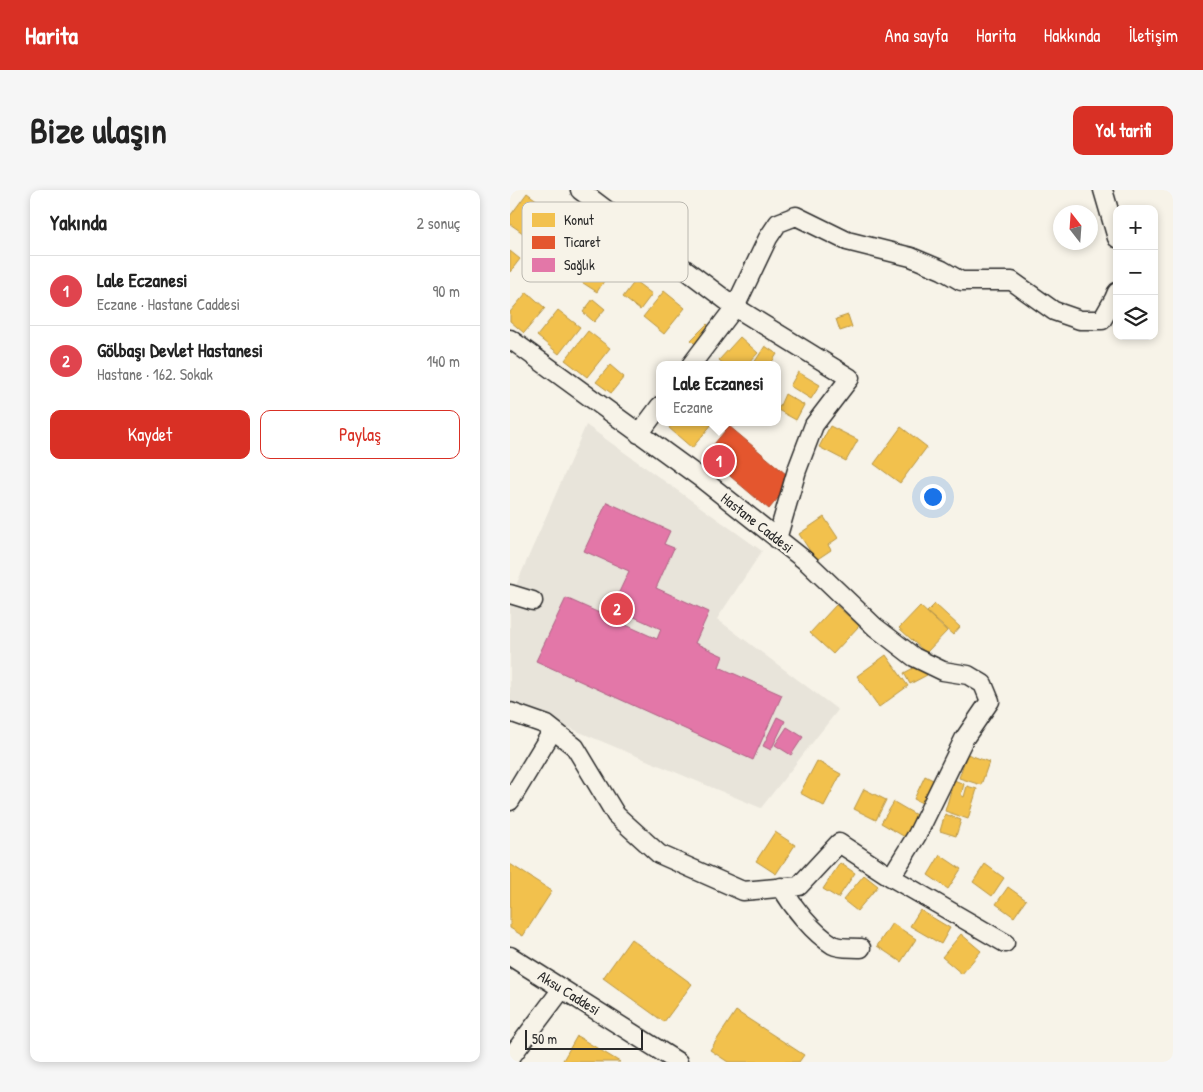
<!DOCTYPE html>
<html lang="tr">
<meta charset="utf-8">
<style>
:root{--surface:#fff;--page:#f6f6f6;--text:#222;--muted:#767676;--line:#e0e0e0;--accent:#d93025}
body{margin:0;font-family:"Patrick Hand",sans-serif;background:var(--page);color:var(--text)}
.controls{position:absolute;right:15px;top:15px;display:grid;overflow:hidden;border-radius:10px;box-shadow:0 2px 8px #0003}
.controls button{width:45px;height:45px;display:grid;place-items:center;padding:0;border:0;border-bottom:1px solid var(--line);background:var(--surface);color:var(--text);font:25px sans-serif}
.compass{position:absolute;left:543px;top:15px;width:45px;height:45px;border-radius:50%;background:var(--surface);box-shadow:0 2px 8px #0003;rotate:343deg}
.scale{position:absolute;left:15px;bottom:12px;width:118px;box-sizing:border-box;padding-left:5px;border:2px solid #2b2b2b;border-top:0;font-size:14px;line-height:18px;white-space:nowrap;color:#2b2b2b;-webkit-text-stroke:4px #f7f3e8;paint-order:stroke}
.you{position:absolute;left:422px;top:306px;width:18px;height:18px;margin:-12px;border:4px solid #fff;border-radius:50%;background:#1a73e8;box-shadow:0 0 0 8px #1a73e833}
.badge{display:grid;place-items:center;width:32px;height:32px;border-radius:50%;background:var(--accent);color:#fff;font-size:16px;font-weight:700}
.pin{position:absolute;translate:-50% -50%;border:2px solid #fff;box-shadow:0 1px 5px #0006}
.popup{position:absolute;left:146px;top:171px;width:125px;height:65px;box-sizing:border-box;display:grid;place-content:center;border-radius:10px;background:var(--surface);filter:drop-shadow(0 1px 4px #0005);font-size:16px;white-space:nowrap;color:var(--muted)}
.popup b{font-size:19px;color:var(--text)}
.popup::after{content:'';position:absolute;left:50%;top:100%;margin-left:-10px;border:10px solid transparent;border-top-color:var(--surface)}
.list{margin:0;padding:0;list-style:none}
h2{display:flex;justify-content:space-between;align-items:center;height:65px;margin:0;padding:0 20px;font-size:21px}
h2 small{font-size:16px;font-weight:400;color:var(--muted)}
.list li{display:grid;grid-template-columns:32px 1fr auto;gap:15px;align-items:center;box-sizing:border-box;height:70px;padding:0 20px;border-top:1px solid var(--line)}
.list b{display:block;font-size:19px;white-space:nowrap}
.list p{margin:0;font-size:16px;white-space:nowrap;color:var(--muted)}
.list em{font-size:16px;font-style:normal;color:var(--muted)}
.actions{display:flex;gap:10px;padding:15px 20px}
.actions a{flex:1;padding:11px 0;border:1px solid var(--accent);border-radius:10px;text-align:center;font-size:18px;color:var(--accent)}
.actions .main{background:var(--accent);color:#fff}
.icon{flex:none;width:28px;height:28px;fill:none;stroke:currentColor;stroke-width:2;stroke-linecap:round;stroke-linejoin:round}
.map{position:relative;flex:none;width:663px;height:872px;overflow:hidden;border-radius:10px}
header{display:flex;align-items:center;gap:30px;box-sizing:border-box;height:70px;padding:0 25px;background:var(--accent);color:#fff}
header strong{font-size:24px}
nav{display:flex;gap:28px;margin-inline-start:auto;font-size:18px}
.intro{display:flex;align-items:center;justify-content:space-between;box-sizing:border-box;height:120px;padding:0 30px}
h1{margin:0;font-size:35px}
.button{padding:12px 22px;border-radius:10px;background:var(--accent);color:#fff;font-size:18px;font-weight:700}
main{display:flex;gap:30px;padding:0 30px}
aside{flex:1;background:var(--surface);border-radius:10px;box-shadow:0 2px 8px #0003}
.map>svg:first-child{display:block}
.built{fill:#e8e4da}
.homes{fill:#f2c14e;stroke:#b69444}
.shops{fill:#e4572e;stroke:#ac4a2d}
.health{fill:#e377a8;stroke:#ac6082}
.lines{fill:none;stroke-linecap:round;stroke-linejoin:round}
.street-casing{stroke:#2b2b2b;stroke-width:21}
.street{stroke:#f7f3e8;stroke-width:18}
.labels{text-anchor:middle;stroke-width:5;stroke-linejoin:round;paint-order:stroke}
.street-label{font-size:15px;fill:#2b2b2b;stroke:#f7f3e8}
.key{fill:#f7f3e8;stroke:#bab7af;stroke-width:1}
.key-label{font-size:14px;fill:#2b2b2b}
</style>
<header>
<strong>Harita</strong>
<nav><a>Ana sayfa</a><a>Harita</a><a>Hakkında</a><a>İletişim</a></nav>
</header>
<div class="intro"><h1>Bize ulaşın</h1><a class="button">Yol tarifi</a></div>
<main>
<aside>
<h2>Yakında<small>2 sonuç</small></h2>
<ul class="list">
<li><span class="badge" style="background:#e0444e">1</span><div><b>Lale Eczanesi</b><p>Eczane · Hastane Caddesi</p></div><em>90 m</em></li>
<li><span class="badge" style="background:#e0444e">2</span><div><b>Gölbaşı Devlet Hastanesi</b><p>Hastane · 162. Sokak</p></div><em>140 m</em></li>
</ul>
<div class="actions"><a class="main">Kaydet</a><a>Paylaş</a></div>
</aside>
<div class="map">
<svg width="663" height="872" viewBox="0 0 663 872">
<rect width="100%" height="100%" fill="#f7f3e8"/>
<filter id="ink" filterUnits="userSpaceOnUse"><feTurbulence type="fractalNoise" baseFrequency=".02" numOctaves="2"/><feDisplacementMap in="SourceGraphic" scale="10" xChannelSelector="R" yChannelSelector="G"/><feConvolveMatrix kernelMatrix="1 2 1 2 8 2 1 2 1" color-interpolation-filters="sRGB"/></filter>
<g filter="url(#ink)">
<path class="built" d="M 76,235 L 252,361 L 207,429 L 328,520 L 251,618 L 0,513 L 0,409 Z"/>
<path class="homes" d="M 17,3 L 40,20 L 20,48 L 0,34 L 0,26 Z
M 60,38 L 108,69 L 87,102 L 39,71 Z
M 0,61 L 10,69 L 0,82 Z
M 125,91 L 142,104 L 130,120 L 113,107 Z
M 154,101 L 175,118 L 154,144 L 133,127 Z
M 17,102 L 35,118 L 14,143 L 0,131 L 0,122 Z
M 83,109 L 95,119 L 84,132 L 73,122 Z
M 48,120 L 70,137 L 49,164 L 27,146 Z
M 338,125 L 342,137 L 330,141 L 326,129 Z
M 197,134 L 204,140 L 188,157 L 181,150 Z
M 78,141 L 100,158 L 77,187 L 55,170 Z
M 230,147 L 248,163 L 237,175 L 215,175 L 209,170 Z
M 255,156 L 267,164 L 260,175 L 246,175 L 244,173 Z
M 100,175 L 114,187 L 101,203 L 86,192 Z
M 288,182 L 310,195 L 301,209 L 280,196 Z
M 275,204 L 294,215 L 286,230 L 268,220 Z
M 164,232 L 202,232 L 203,233 L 182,258 L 159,238 Z
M 320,236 L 348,250 L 336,271 L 309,257 Z
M 391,237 L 417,257 L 390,293 L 364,274 Z
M 314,327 L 328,348 L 318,355 L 321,360 L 306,370 L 289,344 Z
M 425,414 L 450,437 L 443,445 L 417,422 Z
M 326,415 L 349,436 L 323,464 L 300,443 Z
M 410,416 L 437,441 L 416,463 L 389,438 Z
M 376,465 L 398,496 L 369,517 L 347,486 Z
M 411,474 L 417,485 L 400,494 L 394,483 Z
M 457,564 L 479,572 L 471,595 L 449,588 Z
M 307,571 L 331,584 L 314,616 L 290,603 Z
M 415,586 L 429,593 L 418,616 L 404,609 Z
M 444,590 L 454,594 L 451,605 L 454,607 L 457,596 L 467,599 L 458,629 L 435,621 Z
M 354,599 L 376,610 L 366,630 L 344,619 Z
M 384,612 L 408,626 L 395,647 L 371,633 Z
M 435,624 L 451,630 L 446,646 L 430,641 Z
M 265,642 L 285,655 L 266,684 L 246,671 Z
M 430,665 L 451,679 L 438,699 L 418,685 Z
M 330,673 L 345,683 L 328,708 L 313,699 Z
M 0,674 L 42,701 L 13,746 L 0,738 Z
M 475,674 L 494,688 L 482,706 L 463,692 Z
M 354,685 L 368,696 L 347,721 L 333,710 Z
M 498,697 L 516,710 L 504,727 L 486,714 Z
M 410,720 L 440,738 L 431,754 L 400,736 Z
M 382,733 L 406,749 L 391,772 L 367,756 Z
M 451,744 L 471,761 L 452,784 L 432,767 Z
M 121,749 L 182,794 L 154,832 L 93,788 Z
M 226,821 L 294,865 L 289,872 L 218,872 L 200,860 Z
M 67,846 L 110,872 L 52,872 Z"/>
<path class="shops" d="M 219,236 L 283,290 L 259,319 L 195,265 Z"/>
<path class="health" d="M 97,312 L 160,341 L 154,354 L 164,358 L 146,398 L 199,422 L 185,453 L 213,466 L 209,477 L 272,505 L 243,570 L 26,471 L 56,408 L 147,449 L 151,439 L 102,417 L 119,381 L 74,361 Z
M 267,527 L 275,531 L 261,560 L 253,556 Z
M 277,537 L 293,547 L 281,565 L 265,555 Z"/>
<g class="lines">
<defs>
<path id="street" d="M 70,0 L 225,117 L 258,48 L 268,33 L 286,26 L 337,51 L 401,67 L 432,80 L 451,91 L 502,91 L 544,121 L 570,130 L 592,130 L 604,109 L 607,102
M 593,0 L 607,48
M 0,149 L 192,289 L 297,372 L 365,437 L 404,467 L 433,481 L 458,485 L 473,494 L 480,511 L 454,549 L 407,645 L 381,687
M 181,175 L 225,117 L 340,188 L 304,235 L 287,280 L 267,349
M 129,244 L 150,216
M 0,404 L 23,411
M 0,522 L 37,535 L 65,557 L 106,625 L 149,664 L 233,701 L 289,696 L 329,653 L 381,687 L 495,753
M 0,611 L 43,540
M 271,697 C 283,717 303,743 323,755 C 330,759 343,757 351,758
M 0,766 L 168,872
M 0,868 L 52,799"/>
</defs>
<use href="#street" class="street-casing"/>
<use href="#street" class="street"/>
</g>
</g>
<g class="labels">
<g class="street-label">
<text transform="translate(247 333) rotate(38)" y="5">Hastane Caddesi</text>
<text transform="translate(59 803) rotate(32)" y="5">Aksu Caddesi</text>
</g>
</g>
<rect x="12" y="12" width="166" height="80" rx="8" class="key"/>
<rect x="22" y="23" width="23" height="14" fill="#f2c14e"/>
<rect x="22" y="46" width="23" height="13" fill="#e4572e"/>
<rect x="22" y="68" width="23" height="14" fill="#e377a8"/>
<g class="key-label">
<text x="54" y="35">Konut</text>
<text x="54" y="57">Ticaret</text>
<text x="54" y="80">Sağlık</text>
</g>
</svg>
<div class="controls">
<button>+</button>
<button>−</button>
<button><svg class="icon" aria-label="layers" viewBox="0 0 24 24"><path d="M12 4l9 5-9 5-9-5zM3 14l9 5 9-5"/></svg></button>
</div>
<svg class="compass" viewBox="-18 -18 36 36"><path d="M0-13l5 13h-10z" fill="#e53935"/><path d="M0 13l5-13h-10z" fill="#767676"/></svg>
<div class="scale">50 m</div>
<div class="you"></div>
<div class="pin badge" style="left:209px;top:271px;background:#e0444e">1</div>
<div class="popup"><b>Lale Eczanesi</b>Eczane</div>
<div class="pin badge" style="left:107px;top:419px;background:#e0444e">2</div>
</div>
</main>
